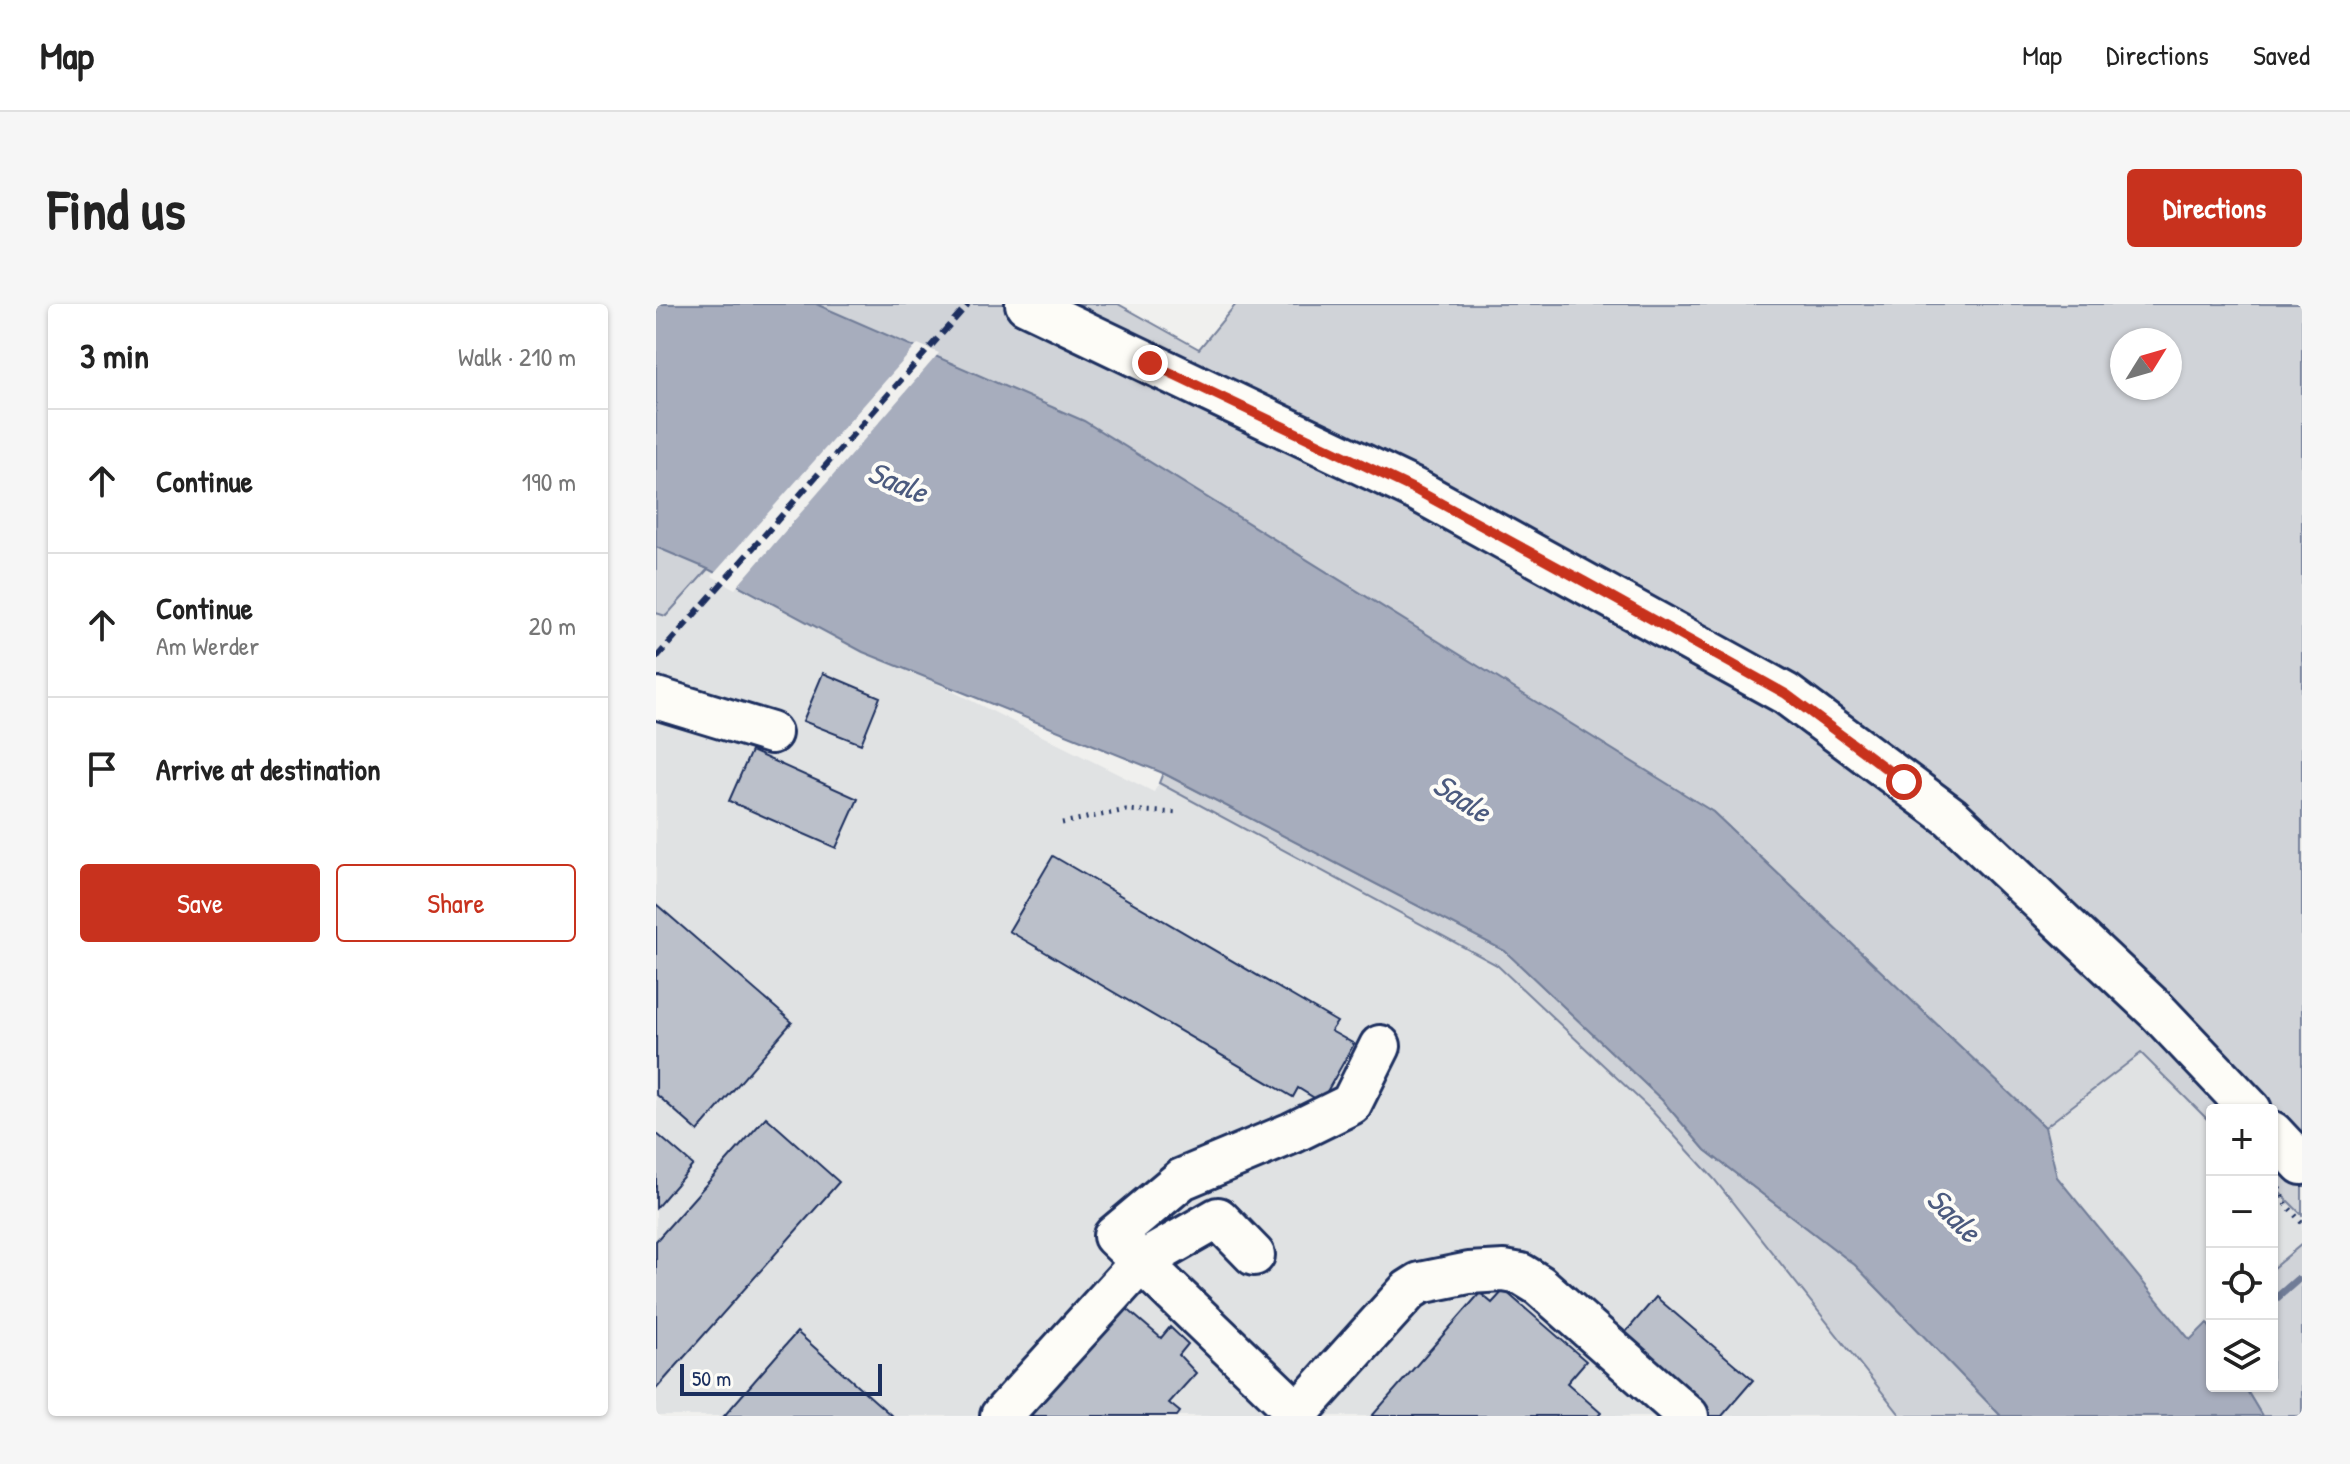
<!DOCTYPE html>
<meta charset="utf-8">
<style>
:root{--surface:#fff;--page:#f6f6f6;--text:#222;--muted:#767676;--line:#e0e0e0;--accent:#c8321e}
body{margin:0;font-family:"Patrick Hand",sans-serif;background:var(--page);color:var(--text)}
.controls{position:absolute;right:24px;bottom:24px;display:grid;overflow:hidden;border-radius:8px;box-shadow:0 2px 6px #0004}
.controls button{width:72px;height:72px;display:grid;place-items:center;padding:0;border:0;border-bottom:2px solid var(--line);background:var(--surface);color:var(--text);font:40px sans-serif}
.compass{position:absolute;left:1454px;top:24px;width:72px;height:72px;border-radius:50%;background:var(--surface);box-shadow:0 2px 6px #0004;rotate:53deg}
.scale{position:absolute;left:24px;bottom:20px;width:202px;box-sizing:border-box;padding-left:8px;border:4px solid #1b2f5e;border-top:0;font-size:22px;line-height:28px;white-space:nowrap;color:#1b2f5e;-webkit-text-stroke:6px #fdfcf7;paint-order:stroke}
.stop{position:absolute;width:24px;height:24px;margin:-18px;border:6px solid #c8321e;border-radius:50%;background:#fff}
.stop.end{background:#c8321e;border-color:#fff;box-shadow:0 2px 8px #0008}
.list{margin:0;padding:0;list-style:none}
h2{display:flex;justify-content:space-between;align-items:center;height:104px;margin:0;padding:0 32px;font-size:34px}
h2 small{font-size:26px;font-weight:400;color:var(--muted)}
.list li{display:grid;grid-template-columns:52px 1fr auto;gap:24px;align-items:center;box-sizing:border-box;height:144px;padding:0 32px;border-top:2px solid var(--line)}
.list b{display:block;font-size:30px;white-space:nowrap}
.list p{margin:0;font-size:26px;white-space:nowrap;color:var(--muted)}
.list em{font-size:26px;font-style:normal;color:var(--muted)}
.actions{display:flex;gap:16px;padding:24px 32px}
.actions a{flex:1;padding:18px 0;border:2px solid var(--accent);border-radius:8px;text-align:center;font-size:28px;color:var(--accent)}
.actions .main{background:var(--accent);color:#fff}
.icon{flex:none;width:44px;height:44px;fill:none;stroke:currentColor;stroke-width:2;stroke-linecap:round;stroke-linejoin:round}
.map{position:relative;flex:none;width:1646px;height:1112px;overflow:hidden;border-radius:8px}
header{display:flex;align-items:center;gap:48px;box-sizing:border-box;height:112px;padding:0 40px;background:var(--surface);border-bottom:2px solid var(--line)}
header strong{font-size:38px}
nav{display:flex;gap:44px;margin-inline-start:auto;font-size:28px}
.intro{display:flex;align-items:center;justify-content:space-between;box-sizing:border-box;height:192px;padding:0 48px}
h1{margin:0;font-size:56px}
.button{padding:20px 36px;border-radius:8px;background:var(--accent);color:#fff;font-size:28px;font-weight:700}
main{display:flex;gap:48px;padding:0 48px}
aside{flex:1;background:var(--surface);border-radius:8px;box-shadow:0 2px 6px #0004}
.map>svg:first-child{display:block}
.built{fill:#e0e2e3}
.green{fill:#d0d3d8;stroke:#76819b;stroke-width:2;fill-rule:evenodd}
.water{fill:#a7adbd;stroke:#6f7b97;stroke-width:2}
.pier{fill:#f0f0ee}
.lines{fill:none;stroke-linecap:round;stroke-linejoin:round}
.stream{stroke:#6f7b97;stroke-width:8}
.building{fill:#bbc0ca;stroke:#1b2f5e;stroke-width:2}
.minor-casing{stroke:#1b2f5e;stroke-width:46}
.path{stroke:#1b2f5e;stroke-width:5;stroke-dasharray:2 6;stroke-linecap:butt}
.minor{stroke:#fdfcf7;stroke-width:40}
.rail{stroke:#1b2f5e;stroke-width:6;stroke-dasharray:12 6;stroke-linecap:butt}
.route{stroke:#c8321e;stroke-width:10}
.labels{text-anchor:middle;stroke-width:8;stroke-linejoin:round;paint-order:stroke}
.water-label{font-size:32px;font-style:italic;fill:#4c5b7f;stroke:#fdfcf7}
</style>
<header>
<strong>Map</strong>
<nav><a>Map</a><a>Directions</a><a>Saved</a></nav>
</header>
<div class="intro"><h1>Find us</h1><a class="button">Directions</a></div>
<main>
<aside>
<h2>3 min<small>Walk · 210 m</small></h2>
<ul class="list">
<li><svg class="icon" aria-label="ahead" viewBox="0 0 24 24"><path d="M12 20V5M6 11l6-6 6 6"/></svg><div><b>Continue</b></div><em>190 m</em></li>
<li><svg class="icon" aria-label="ahead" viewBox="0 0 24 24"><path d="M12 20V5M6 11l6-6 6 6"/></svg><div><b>Continue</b><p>Am Werder</p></div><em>20 m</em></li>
<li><svg class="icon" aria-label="arrive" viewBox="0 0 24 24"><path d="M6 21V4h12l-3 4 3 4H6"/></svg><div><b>Arrive at destination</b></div></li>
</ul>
<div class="actions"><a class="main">Save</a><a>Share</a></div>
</aside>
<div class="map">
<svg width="1646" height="1112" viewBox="0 0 1646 1112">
<rect width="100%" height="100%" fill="#f0f0ee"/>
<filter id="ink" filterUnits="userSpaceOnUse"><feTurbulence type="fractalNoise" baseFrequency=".0125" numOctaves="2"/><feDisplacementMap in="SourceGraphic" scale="16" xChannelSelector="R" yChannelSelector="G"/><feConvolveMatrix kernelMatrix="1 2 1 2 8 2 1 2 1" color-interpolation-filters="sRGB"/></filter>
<g filter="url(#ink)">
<path class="built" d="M 52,265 L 498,488 L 503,479 L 841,661 L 994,805 L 1058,875 L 1245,1112 L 0,1112 L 0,309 L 10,312 Z
M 1485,748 L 1556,820 L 1556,1015 L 1534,1036 L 1401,873 L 1389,823 Z
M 1616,881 L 1646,911 L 1646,940 L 1616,965 Z"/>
<path class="green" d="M 145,0 L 462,0 L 543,45 L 580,0 L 1646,0 L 1646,911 L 1616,881 L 1616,806 L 1556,806 L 1556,820 L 1485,749 L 1389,823 L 1057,508 ZM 1466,36 L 1514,36 L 1514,84 L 1466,84 Z
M 0,239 L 52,265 L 10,312 L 0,309 Z
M 507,469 L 849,647 L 1006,796 L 1049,846 L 1199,961 L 1345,1112 L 1245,1112 L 1058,875 L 994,805 L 841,661 L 503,479 Z
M 1646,940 L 1646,1112 L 1606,1112 L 1588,1082 L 1616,1082 L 1616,965 Z"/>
<path class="water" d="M 0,0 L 160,0 L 428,117 L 1057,508 L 1389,823 L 1401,873 L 1534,1036 L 1551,1019 L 1556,1027 L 1556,1082 L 1588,1082 L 1606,1112 L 1345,1112 L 1199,961 L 1049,846 L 1006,796 L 849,647 L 507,469 L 207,348 L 52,265 L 0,243 Z"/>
<path class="pier" d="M 262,40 L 283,49 L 79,285 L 56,272 Z"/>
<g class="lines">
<path class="stream" d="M 1616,998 L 1641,976"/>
</g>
<path class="building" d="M 167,369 L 224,393 L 205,440 L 147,417 Z
M 95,447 L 202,495 L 180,544 L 73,497 Z
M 397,552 L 681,718 L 675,727 L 698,740 L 665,798 L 642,784 L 637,793 L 353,627 Z
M 0,600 L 136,718 L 42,827 L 0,790 Z
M 110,813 L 183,878 L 0,1085 L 0,937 Z
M 0,829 L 37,861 L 0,904 Z
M 848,986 L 930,1057 L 911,1079 L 945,1109 L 942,1112 L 716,1112 L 824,989 L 836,999 Z
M 1000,993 L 1097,1076 L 1066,1112 L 1050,1112 L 962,1037 Z
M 470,1004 L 505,1034 L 514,1023 L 532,1040 L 523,1051 L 540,1069 L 513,1099 L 524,1108 L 521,1112 L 348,1112 Z
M 141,1028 L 236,1112 L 68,1112 Z"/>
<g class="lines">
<defs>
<path id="minor" d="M 370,0 L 762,187 L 1130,390 L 1295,513 L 1502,708 L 1595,806
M 0,394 L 115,429
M 1616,828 L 1646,860
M 642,1109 L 458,932 L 526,875 L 636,829 L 695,800 L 724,742
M 345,1112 L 485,958 L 562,914 L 598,951
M 639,1112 L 753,986 L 764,979 L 813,969 L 848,967 L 865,970 L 883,981 L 1032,1112"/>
</defs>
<use href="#minor" class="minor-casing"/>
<path class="path" d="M 406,519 L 470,506 L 524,509
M 1623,884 L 1628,898 L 1646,919"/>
<use href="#minor" class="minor"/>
<path class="rail" d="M 0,354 L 312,0"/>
</g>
</g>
<g class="lines" filter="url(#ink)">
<path class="route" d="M 494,59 L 762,187 L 929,278 L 1130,390 L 1248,478"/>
</g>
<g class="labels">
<g class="water-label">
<text transform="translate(242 178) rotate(23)" y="11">Saale</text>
<text transform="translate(806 494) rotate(33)" y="11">Saale</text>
<text transform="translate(1298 911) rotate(45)" y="11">Saale</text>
</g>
</g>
</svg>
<div class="controls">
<button>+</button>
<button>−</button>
<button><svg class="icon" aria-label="locate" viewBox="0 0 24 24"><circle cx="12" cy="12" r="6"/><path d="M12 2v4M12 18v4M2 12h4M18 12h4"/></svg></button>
<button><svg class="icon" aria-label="layers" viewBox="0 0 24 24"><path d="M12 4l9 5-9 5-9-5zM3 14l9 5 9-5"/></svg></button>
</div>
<svg class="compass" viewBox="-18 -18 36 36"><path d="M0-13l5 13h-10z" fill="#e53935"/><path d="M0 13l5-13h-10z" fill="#767676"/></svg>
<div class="scale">50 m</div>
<div class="stop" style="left:1248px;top:478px"></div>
<div class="stop end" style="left:494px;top:59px"></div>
</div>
</main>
